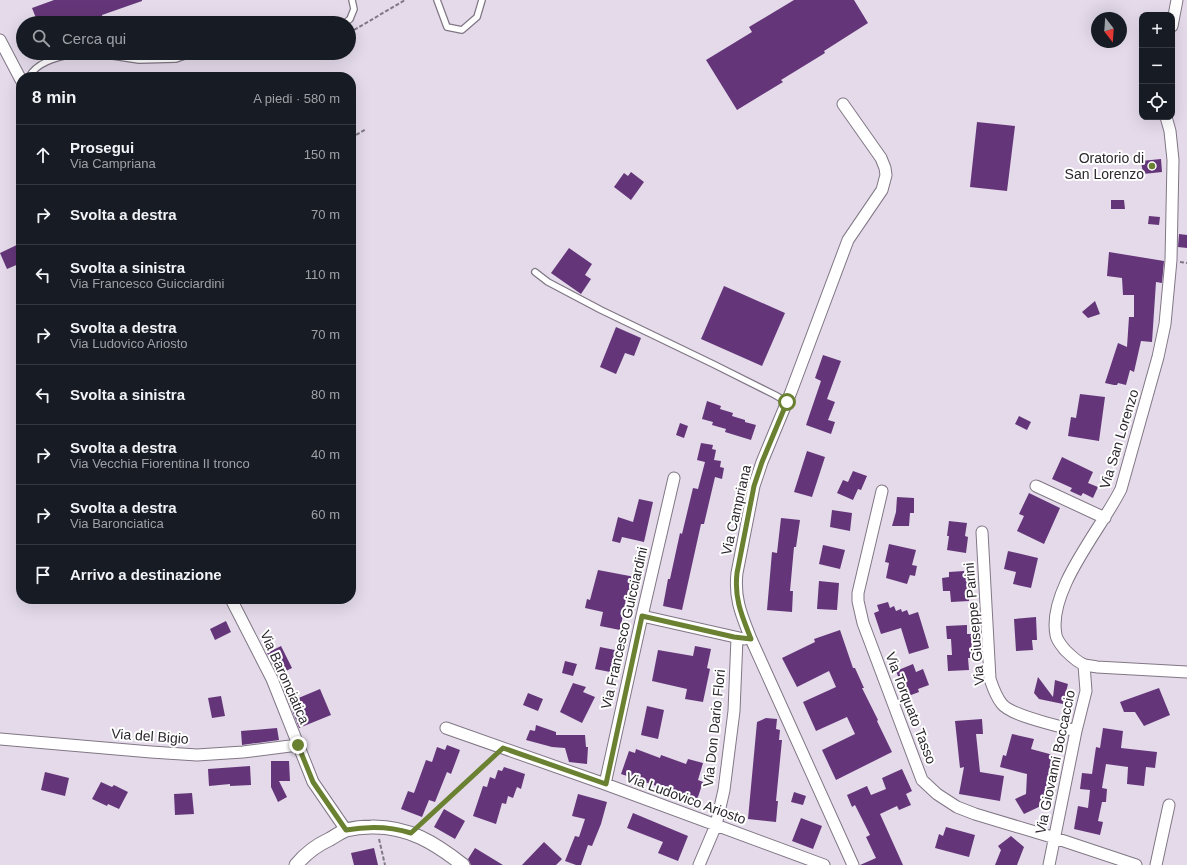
<!DOCTYPE html>
<html lang="it">
<meta charset="utf-8">
<style>
:root{--surface:#171b24;--page:#242831;--text:#f1f3f6;--muted:#9ea1a6;--line:#363941}
body{margin:0;font-family:Arial,sans-serif;background:var(--page);color:var(--text)}
.controls{position:absolute;right:12px;top:12px;display:grid;overflow:hidden;border-radius:8px;box-shadow:0 4px 16px #0002}
.controls button{width:36px;height:36px;display:grid;place-items:center;padding:0;border:0;border-bottom:1px solid var(--line);background:var(--surface);color:var(--text);font:20px sans-serif}
.compass{position:absolute;left:1091px;top:12px;width:36px;height:36px;border-radius:50%;background:var(--surface);box-shadow:0 4px 16px #0002;rotate:163deg}
.stop{position:absolute;width:12px;height:12px;margin:-9px;border:3px solid #6b8132;border-radius:50%;background:#fff}
.stop.end{background:#6b8132;border-color:#fff;box-shadow:0 1px 4px #0008}
.list{margin:0;padding:0;list-style:none}
h2{display:flex;justify-content:space-between;align-items:center;height:52px;margin:0;padding:0 16px;font-size:17px}
h2 small{font-size:13px;font-weight:400;color:var(--muted)}
.list li{display:grid;grid-template-columns:26px 1fr auto;gap:12px;align-items:center;box-sizing:border-box;height:60px;padding:0 16px;border-top:1px solid var(--line)}
.list b{display:block;font-size:15px;white-space:nowrap}
.list p{margin:0;font-size:13px;white-space:nowrap;color:var(--muted)}
.list em{font-size:13px;font-style:normal;color:var(--muted)}
.icon{flex:none;width:22px;height:22px;fill:none;stroke:currentColor;stroke-width:2;stroke-linecap:round;stroke-linejoin:round}
.map{position:relative;flex:none;width:1187px;height:865px;overflow:hidden}
.search{position:absolute;background:var(--surface);box-shadow:0 4px 16px #0002;left:16px;top:16px;width:340px;height:44px;display:flex;align-items:center;gap:10px;box-sizing:border-box;padding:0 14px;border-radius:22px;color:var(--muted);font-size:15px}
.panel{position:absolute;background:var(--surface);box-shadow:0 4px 16px #0002;left:16px;top:72px;width:340px;height:532px;border-radius:16px}
.map>svg:first-child{display:block}
.building{fill:#643679}
.lines{fill:none;stroke-linecap:round;stroke-linejoin:round}
.service-casing{stroke:#807785;stroke-width:8}
.minor-casing{stroke:#807785;stroke-width:13}
.tertiary-casing{stroke:#807785;stroke-width:15}
.path{stroke:#7f7983;stroke-width:2;stroke-dasharray:4 2;stroke-linecap:butt}
.service{stroke:#fff;stroke-width:5.5}
.minor{stroke:#fff;stroke-width:11}
.tertiary{stroke:#fff;stroke-width:13}
.route{stroke:#6b8132;stroke-width:5}
.poi-dot{fill:#6b8132;stroke:#fff;stroke-width:1.5}
.labels{text-anchor:middle;stroke-width:4;stroke-linejoin:round;paint-order:stroke}
.poi-label{font-size:14px;fill:#2c282e;stroke:#fff;text-anchor:end}
.street-label{font-size:14px;fill:#2c282e;stroke:#fff}
</style>
<div class="map">
<svg width="1187" height="865" viewBox="0 0 1187 865">
<rect width="100%" height="100%" fill="#e4daea"/>
<path class="building" d="M 54,0 L 142,0 L 142,1 L 102,15 L 104,23 L 38,23 L 32,8 Z
M 794,0 L 854,0 L 868,23 L 824,51 L 825,53 L 781,80 L 783,82 L 737,110 L 706,60 L 752,32 L 749,27 Z
M 977,122 L 1015,126 L 1007,191 L 970,187 Z
M 1161,159 L 1162,172 L 1143,174 L 1141,161 Z
M 631,172 L 644,182 L 631,200 L 614,187 L 624,173 L 628,176 Z
M 1111,200 L 1124,200 L 1125,209 L 1111,209 Z
M 1149,216 L 1160,217 L 1159,225 L 1148,224 Z
M 1179,234 L 1187,235 L 1187,248 L 1178,247 Z
M 21,243 L 21,263 L 7,269 L 0,253 Z
M 569,248 L 592,264 L 585,275 L 591,279 L 581,294 L 551,273 Z
M 1109,252 L 1164,261 L 1162,283 L 1156,282 L 1152,342 L 1141,341 L 1134,372 L 1130,370 L 1126,385 L 1118,383 L 1117,385 L 1114,385 L 1105,383 L 1118,343 L 1127,347 L 1129,317 L 1134,317 L 1134,295 L 1123,295 L 1122,278 L 1107,276 Z
M 724,286 L 785,313 L 762,366 L 701,339 Z
M 1095,301 L 1100,314 L 1088,318 L 1082,312 Z
M 616,327 L 641,338 L 634,356 L 625,353 L 616,374 L 600,367 Z
M 823,355 L 841,361 L 827,399 L 835,402 L 828,420 L 835,422 L 831,434 L 806,425 L 821,381 L 815,378 Z
M 1080,394 L 1105,397 L 1099,441 L 1068,436 L 1071,417 L 1076,418 Z
M 707,401 L 721,406 L 720,409 L 733,413 L 732,416 L 745,420 L 745,422 L 756,425 L 751,440 L 725,432 L 726,429 L 712,425 L 713,422 L 702,419 Z
M 1019,416 L 1031,422 L 1027,430 L 1015,424 Z
M 680,423 L 688,426 L 684,438 L 676,435 Z
M 701,443 L 713,445 L 712,449 L 716,450 L 714,460 L 721,461 L 720,467 L 724,468 L 722,479 L 715,477 L 704,524 L 701,524 L 682,610 L 663,606 L 668,579 L 670,579 L 680,533 L 682,534 L 693,488 L 698,489 L 705,462 L 697,460 Z
M 807,451 L 825,457 L 812,497 L 794,492 Z
M 1062,457 L 1093,472 L 1088,483 L 1098,487 L 1093,498 L 1083,493 L 1081,496 L 1070,491 L 1072,488 L 1052,479 Z
M 853,471 L 867,476 L 861,490 L 858,489 L 853,500 L 837,493 L 843,480 L 848,482 Z
M 1029,493 L 1060,508 L 1044,544 L 1017,531 L 1024,516 L 1019,514 Z
M 897,497 L 914,498 L 914,513 L 910,513 L 909,526 L 892,526 L 896,512 Z
M 639,499 L 653,502 L 644,542 L 622,537 L 620,543 L 612,541 L 618,517 L 633,522 Z
M 832,510 L 852,513 L 850,531 L 830,527 Z
M 781,518 L 800,520 L 796,547 L 794,547 L 790,591 L 793,591 L 792,612 L 767,610 L 772,552 L 777,553 Z
M 949,521 L 967,523 L 965,536 L 968,537 L 966,553 L 947,550 L 949,536 L 947,536 Z
M 889,544 L 916,550 L 912,565 L 917,566 L 915,576 L 910,575 L 907,584 L 886,578 L 889,563 L 885,562 Z
M 823,545 L 845,550 L 840,569 L 819,564 Z
M 1008,551 L 1038,558 L 1031,588 L 1013,584 L 1016,572 L 1004,569 Z
M 598,570 L 635,577 L 631,591 L 628,590 L 620,630 L 600,626 L 603,612 L 585,608 L 587,599 L 590,600 Z
M 964,571 L 964,575 L 971,574 L 972,584 L 968,584 L 969,601 L 951,602 L 950,591 L 943,591 L 942,578 L 949,577 L 949,572 Z
M 819,581 L 839,583 L 837,610 L 817,609 Z
M 888,602 L 890,608 L 894,606 L 896,611 L 901,609 L 902,612 L 907,610 L 909,615 L 918,612 L 929,648 L 909,654 L 901,628 L 881,634 L 874,613 L 879,611 L 877,605 Z
M 1036,617 L 1037,640 L 1032,640 L 1033,650 L 1016,651 L 1014,619 Z
M 226,621 L 231,632 L 215,640 L 210,629 Z
M 967,625 L 967,634 L 971,634 L 973,658 L 968,658 L 969,670 L 948,671 L 947,655 L 952,655 L 951,639 L 947,639 L 946,626 Z
M 840,630 L 853,668 L 855,668 L 864,688 L 862,688 L 878,720 L 877,721 L 892,752 L 836,780 L 822,750 L 855,734 L 847,717 L 816,731 L 803,702 L 836,687 L 829,671 L 797,687 L 782,658 L 815,642 L 814,639 Z
M 281,646 L 292,668 L 278,675 L 267,653 Z
M 695,646 L 711,649 L 707,668 L 710,669 L 703,702 L 685,699 L 687,689 L 652,681 L 658,650 L 693,656 Z
M 600,647 L 615,650 L 610,672 L 595,669 Z
M 565,661 L 577,664 L 573,676 L 562,673 Z
M 913,664 L 916,672 L 923,669 L 929,685 L 918,689 L 919,692 L 906,697 L 896,671 Z
M 1038,677 L 1053,697 L 1055,680 L 1068,684 L 1063,704 L 1039,699 L 1034,693 Z
M 573,683 L 586,687 L 583,692 L 595,697 L 582,723 L 560,712 Z
M 1159,688 L 1170,715 L 1144,726 L 1135,712 L 1124,712 L 1120,702 Z
M 320,689 L 331,715 L 299,728 L 289,702 Z
M 528,693 L 543,699 L 538,711 L 523,705 Z
M 221,696 L 225,716 L 212,718 L 208,698 Z
M 647,706 L 664,710 L 658,739 L 641,735 Z
M 766,718 L 777,719 L 776,729 L 780,730 L 779,740 L 782,740 L 776,801 L 778,801 L 776,822 L 748,819 L 757,722 Z
M 982,719 L 983,734 L 976,734 L 980,772 L 1004,776 L 1000,801 L 959,794 L 964,767 L 960,768 L 955,721 Z
M 536,725 L 556,732 L 556,735 L 585,735 L 586,747 L 588,747 L 587,764 L 569,762 L 565,748 L 552,747 L 526,740 L 530,730 L 535,731 Z
M 277,728 L 279,740 L 242,745 L 241,731 Z
M 1103,728 L 1123,731 L 1121,748 L 1157,752 L 1155,768 L 1146,767 L 1144,786 L 1127,784 L 1128,767 L 1106,764 L 1102,788 L 1107,789 L 1106,802 L 1102,802 L 1098,821 L 1103,822 L 1100,835 L 1074,829 L 1078,806 L 1088,808 L 1090,790 L 1080,789 L 1082,773 L 1092,774 L 1096,747 L 1100,748 Z
M 1012,734 L 1034,739 L 1031,749 L 1057,756 L 1051,778 L 1048,778 L 1043,805 L 1024,814 L 1015,799 L 1026,794 L 1027,774 L 1000,767 L 1003,755 L 1006,756 Z
M 447,745 L 460,750 L 451,774 L 447,772 L 435,802 L 429,800 L 422,817 L 401,809 L 408,791 L 414,793 L 426,760 L 432,762 L 437,747 L 445,750 Z
M 636,749 L 660,758 L 661,755 L 686,764 L 688,759 L 703,763 L 698,780 L 703,782 L 696,803 L 676,796 L 677,793 L 621,774 L 629,751 L 635,753 Z
M 271,761 L 289,761 L 290,781 L 279,781 L 287,797 L 278,802 L 271,787 Z
M 250,766 L 251,785 L 230,786 L 230,784 L 209,786 L 208,769 Z
M 504,767 L 525,774 L 521,789 L 517,787 L 513,798 L 508,796 L 506,804 L 502,803 L 496,824 L 473,816 L 483,786 L 487,787 L 490,777 L 495,779 L 498,770 L 502,771 Z
M 902,769 L 912,791 L 906,794 L 911,805 L 899,810 L 897,806 L 880,814 L 903,865 L 860,865 L 876,858 L 866,837 L 870,835 L 855,805 L 852,807 L 847,795 L 867,786 L 871,795 L 886,789 L 882,778 Z
M 45,772 L 69,778 L 65,796 L 41,790 Z
M 101,782 L 112,787 L 114,785 L 128,792 L 119,809 L 108,804 L 107,806 L 92,799 Z
M 794,792 L 806,796 L 803,805 L 791,802 Z
M 192,793 L 194,814 L 175,815 L 174,794 Z
M 578,794 L 607,802 L 601,824 L 592,846 L 588,845 L 581,865 L 576,865 L 565,861 L 575,836 L 579,837 L 585,819 L 572,816 Z
M 444,809 L 465,821 L 455,839 L 434,827 Z
M 633,813 L 688,836 L 678,861 L 658,853 L 663,842 L 627,828 Z
M 801,818 L 822,826 L 813,849 L 792,841 Z
M 946,827 L 975,835 L 969,857 L 935,848 L 939,834 L 943,836 Z
M 1011,836 L 1024,847 L 1017,865 L 995,865 L 1001,850 L 998,846 Z
M 544,842 L 562,859 L 556,865 L 522,865 Z
M 374,848 L 378,865 L 354,865 L 351,853 Z
M 475,848 L 503,865 L 471,865 L 468,859 Z"/>
<g class="lines">
<defs>
<path id="service" d="M 437,0 L 447,27 L 462,30 L 477,17 L 482,0
M 345,23 L 350,19 L 354,9 L 352,0
M 93,53 L 139,60 L 176,59 L 193,53
M 29,77 C 37,61 60,57 76,53
M 535,272 L 548,282 L 601,310 L 713,364 L 775,395 L 787,402"/>
<path id="minor" d="M 1172,26 L 1177,0
M 0,40 L 21,80
M 843,104 L 881,158 L 885,168 L 886,175 L 882,190 L 848,240 L 791,392 L 762,462 L 754,486 L 737,573 C 734,599 742,616 751,639 L 853,865
M 1166,117 L 1170,131 L 1173,160 L 1171,260 L 1165,324 L 1158,357 L 1121,489 C 1102,528 1047,590 1056,635 C 1057,641 1062,646 1065,650 C 1070,655 1078,663 1085,665 C 1088,666 1093,666 1097,667 L 1187,672
M 1036,486 L 1105,518
M 882,491 L 858,593 L 858,601 L 863,623 L 922,780 L 937,794 L 957,807 L 975,814 L 1055,838 L 1136,865
M 982,532 L 990,679 C 993,688 996,697 1002,704 C 1011,716 1060,726 1076,731
M 231,599 L 272,679 L 313,782 L 346,830
M 642,616 L 744,639
M 446,728 L 605,784 L 824,865
M 0,739 L 151,752 L 197,755 L 243,752 L 298,745
M 605,784 L 642,616 L 674,478
M 699,865 L 716,825 L 724,790 L 734,711 L 737,638
M 1049,865 L 1076,731 L 1086,691 L 1084,665
M 1156,865 L 1169,805"/>
<path id="tertiary" d="M 296,865 C 305,854 317,845 330,839 C 335,836 341,832 346,830 C 354,828 363,827 371,827 C 408,826 435,843 463,865"/>
</defs>
<use href="#service" class="service-casing"/>
<use href="#minor" class="minor-casing"/>
<use href="#tertiary" class="tertiary-casing"/>
<path class="path" d="M 349,33 L 405,0
M 351,138 L 366,129
M 1180,262 L 1187,263
M 421,824 L 495,755
M 379,839 L 385,865"/>
<use href="#service" class="service"/>
<use href="#minor" class="minor"/>
<use href="#tertiary" class="tertiary"/>
</g>
<g class="lines">
<path class="route" d="M 298,745 L 313,782 L 346,830 C 368,826 389,826 411,833 L 503,748 L 606,784 L 642,616 L 734,637 L 751,639 C 742,616 734,599 737,573 L 754,486 L 762,462 L 787,402"/>
</g>
<circle class="poi-dot" cx="1152" cy="166" r="4"/>
<g class="labels">
<g class="poi-label">
<text x="1144" y="163">Oratorio di<tspan x="1144" dy="16">San Lorenzo</tspan></text>
</g>
<g class="street-label">
<text transform="translate(1119 439) rotate(-73)" y="5">Via San Lorenzo</text>
<text transform="translate(736 510) rotate(-77)" y="5">Via Campriana</text>
<text transform="translate(974 624) rotate(-95)" y="5">Via Giuseppe Parini</text>
<text transform="translate(624 628) rotate(-77)" y="5">Via Francesco Guicciardini</text>
<text transform="translate(285 677) rotate(66)" y="5">Via Baronciatica</text>
<text transform="translate(911 708) rotate(69)" y="5">Via Torquato Tasso</text>
<text transform="translate(714 728) rotate(-84)" y="5">Via Don Dario Flori</text>
<text transform="translate(150 736) rotate(4)" y="5">Via del Bigio</text>
<text transform="translate(1055 762) rotate(-78)" y="5">Via Giovanni Boccaccio</text>
<text transform="translate(686 798) rotate(20)" y="5">Via Ludovico Ariosto</text>
</g>
</g>
</svg>
<div class="controls">
<button>+</button>
<button>−</button>
<button><svg class="icon" aria-label="locate" viewBox="0 0 24 24"><circle cx="12" cy="12" r="6"/><path d="M12 2v4M12 18v4M2 12h4M18 12h4"/></svg></button>
</div>
<svg class="compass" viewBox="-18 -18 36 36"><path d="M0-13l5 13h-10z" fill="#e53935"/><path d="M0 13l5-13h-10z" fill="#9ea1a6"/></svg>
<div class="stop" style="left:787px;top:402px"></div>
<div class="stop end" style="left:298px;top:745px"></div>
<div class="search"><svg class="icon" aria-label="search" viewBox="0 0 24 24"><circle cx="10" cy="10" r="6"/><path d="M15 15l6 6"/></svg>Cerca qui</div>
<section class="panel">
<h2>8 min<small>A piedi · 580 m</small></h2>
<ul class="list">
<li><svg class="icon" aria-label="ahead" viewBox="0 0 24 24"><path d="M12 20V5M6 11l6-6 6 6"/></svg><div><b>Prosegui</b><p>Via Campriana</p></div><em>150 m</em></li>
<li><svg class="icon" aria-label="right" viewBox="0 0 24 24"><path d="M7 20v-9h11M14 6l5 5-5 5"/></svg><div><b>Svolta a destra</b></div><em>70 m</em></li>
<li><svg class="icon" aria-label="left" viewBox="0 0 24 24"><path d="M17 20v-9H6M10 6l-5 5 5 5"/></svg><div><b>Svolta a sinistra</b><p>Via Francesco Guicciardini</p></div><em>110 m</em></li>
<li><svg class="icon" aria-label="right" viewBox="0 0 24 24"><path d="M7 20v-9h11M14 6l5 5-5 5"/></svg><div><b>Svolta a destra</b><p>Via Ludovico Ariosto</p></div><em>70 m</em></li>
<li><svg class="icon" aria-label="left" viewBox="0 0 24 24"><path d="M17 20v-9H6M10 6l-5 5 5 5"/></svg><div><b>Svolta a sinistra</b></div><em>80 m</em></li>
<li><svg class="icon" aria-label="right" viewBox="0 0 24 24"><path d="M7 20v-9h11M14 6l5 5-5 5"/></svg><div><b>Svolta a destra</b><p>Via Vecchia Fiorentina II tronco</p></div><em>40 m</em></li>
<li><svg class="icon" aria-label="right" viewBox="0 0 24 24"><path d="M7 20v-9h11M14 6l5 5-5 5"/></svg><div><b>Svolta a destra</b><p>Via Baronciatica</p></div><em>60 m</em></li>
<li><svg class="icon" aria-label="arrive" viewBox="0 0 24 24"><path d="M6 21V4h12l-3 4 3 4H6"/></svg><div><b>Arrivo a destinazione</b></div></li>
</ul>
</section>
</div>
